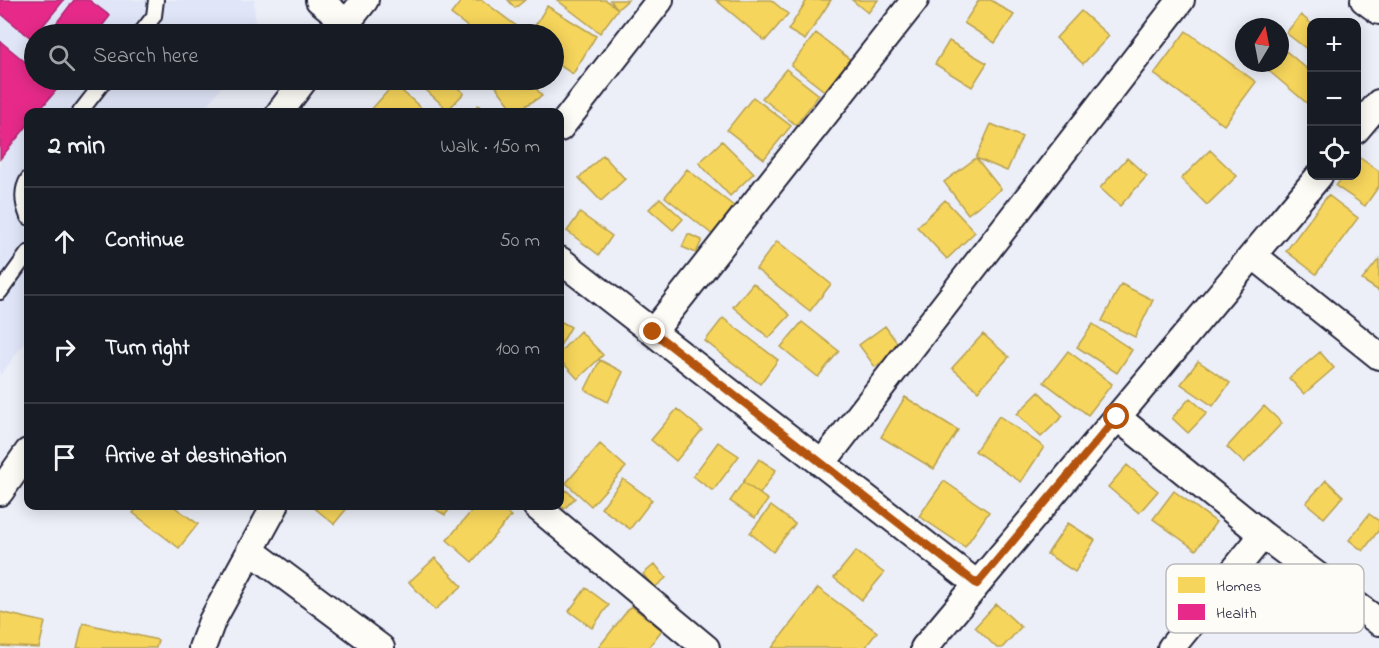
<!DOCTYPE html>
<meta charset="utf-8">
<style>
:root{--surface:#171b24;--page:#20242c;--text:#f1f3f6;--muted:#9ea1a6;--line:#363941}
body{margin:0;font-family:"Indie Flower",sans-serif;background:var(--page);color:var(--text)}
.controls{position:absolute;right:18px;top:18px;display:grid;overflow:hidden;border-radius:12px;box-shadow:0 3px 15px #0003}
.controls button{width:54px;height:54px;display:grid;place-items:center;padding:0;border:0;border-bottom:2px solid var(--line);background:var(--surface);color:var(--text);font:30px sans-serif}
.compass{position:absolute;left:1235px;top:18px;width:54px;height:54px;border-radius:50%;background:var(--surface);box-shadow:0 3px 15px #0003;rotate:10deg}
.stop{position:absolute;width:18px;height:18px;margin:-14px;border:4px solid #b45309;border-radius:50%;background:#fff}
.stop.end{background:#b45309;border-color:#fff;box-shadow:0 2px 6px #0008}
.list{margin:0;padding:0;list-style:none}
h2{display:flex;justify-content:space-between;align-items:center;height:78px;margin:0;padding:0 24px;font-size:26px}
h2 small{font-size:20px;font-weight:400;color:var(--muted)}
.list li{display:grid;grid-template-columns:39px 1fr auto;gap:18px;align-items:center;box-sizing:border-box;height:108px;padding:0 24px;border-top:2px solid var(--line)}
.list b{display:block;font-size:22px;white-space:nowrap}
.list em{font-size:20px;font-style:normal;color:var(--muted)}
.icon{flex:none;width:33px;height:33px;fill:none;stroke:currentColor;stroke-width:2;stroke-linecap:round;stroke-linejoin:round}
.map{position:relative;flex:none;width:1379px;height:648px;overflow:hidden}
.search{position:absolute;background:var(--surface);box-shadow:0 3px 15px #0003;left:24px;top:24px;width:540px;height:66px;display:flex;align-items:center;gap:15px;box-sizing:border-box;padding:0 21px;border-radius:33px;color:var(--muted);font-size:22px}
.panel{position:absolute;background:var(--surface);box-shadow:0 3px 15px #0003;left:24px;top:108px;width:540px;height:402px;border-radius:12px}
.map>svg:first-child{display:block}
.built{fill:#e0e6f8}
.homes{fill:#f6d55c;stroke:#b69f52;stroke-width:1.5}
.health{fill:#e7298a;stroke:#ac2772;stroke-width:1.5}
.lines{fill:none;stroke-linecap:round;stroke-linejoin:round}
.lane-casing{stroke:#22223b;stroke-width:18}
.street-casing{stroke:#22223b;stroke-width:30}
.lane{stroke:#fdfcf7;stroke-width:14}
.street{stroke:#fdfcf7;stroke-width:26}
.route{stroke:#b45309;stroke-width:8}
.key{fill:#fdfcf7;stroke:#bbbbbf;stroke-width:1.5}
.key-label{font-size:16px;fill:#22223b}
</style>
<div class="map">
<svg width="1379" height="648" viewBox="0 0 1379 648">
<rect width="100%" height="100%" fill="#eceff8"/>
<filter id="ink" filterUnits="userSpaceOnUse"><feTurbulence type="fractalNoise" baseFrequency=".0167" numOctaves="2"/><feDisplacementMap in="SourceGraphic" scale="12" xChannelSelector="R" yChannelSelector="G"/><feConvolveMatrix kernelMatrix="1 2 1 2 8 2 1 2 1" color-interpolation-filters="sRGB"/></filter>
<g filter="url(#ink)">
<path class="built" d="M 0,0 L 254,0 L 256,34 L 34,34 L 34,80 L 227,80 L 202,112 L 28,112 L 28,338 L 0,376 Z"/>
<path class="homes" d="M 462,0 L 482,0 L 515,25 L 508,34 L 477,34 L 451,14 Z
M 508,0 L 525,0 L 515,8 Z
M 557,0 L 606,0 L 618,9 L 600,33 Z
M 610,0 L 628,0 L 618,9 Z
M 716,0 L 771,0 L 788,14 L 765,41 Z
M 807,0 L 831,0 L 805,40 L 788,30 Z
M 852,0 L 878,0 L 868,13 Z
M 979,0 L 991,0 L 1014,15 L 995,43 L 964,23 Z
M 547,6 L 596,36 L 573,74 L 554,62 L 554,34 L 530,34 Z
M 1081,11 L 1109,36 L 1083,64 L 1056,38 Z
M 1301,15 L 1312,24 L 1312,45 L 1308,50 L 1286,33 Z
M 1186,31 L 1256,82 L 1224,125 L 1154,74 Z
M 816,33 L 852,61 L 827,93 L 791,65 Z
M 949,41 L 987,63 L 972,87 L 935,64 Z
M 1286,51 L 1312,73 L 1309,105 L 1269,71 L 1275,63 L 1280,63 L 1280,58 Z
M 786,69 L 819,95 L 796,125 L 762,98 Z
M 419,80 L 448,80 L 464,93 L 448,110 L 417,82 Z
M 491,80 L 530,80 L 542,96 L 515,112 Z
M 394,84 L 426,112 L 370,111 Z
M 753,97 L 791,126 L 764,159 L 727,130 Z
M 478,105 L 487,112 L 471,112 Z
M 991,124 L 1022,137 L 1007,171 L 976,158 Z
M 722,141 L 754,173 L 730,196 L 699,163 Z
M 1210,150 L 1237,176 L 1207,205 L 1181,179 Z
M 603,155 L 625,179 L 601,201 L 579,178 Z
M 1357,156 L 1379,171 L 1379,186 L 1365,206 L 1336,186 L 1343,176 L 1356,176 Z
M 976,158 L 1001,189 L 968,214 L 944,182 Z
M 1127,158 L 1147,176 L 1120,206 L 1100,188 Z
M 687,169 L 735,207 L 713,235 L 665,197 Z
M 1328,195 L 1358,218 L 1316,274 L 1286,251 Z
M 660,198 L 683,219 L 673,230 L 649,209 Z
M 945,200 L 975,232 L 947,259 L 917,227 Z
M 580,213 L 612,236 L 599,255 L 567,231 Z
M 688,234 L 702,240 L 696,253 L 682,247 Z
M 777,241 L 831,284 L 810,311 L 756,269 Z
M 1379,259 L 1379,291 L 1362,280 Z
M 753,283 L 790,315 L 769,338 L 733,307 Z
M 1121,284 L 1153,300 L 1135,337 L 1102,321 Z
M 723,318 L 778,360 L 760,384 L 705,341 Z
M 560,321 L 571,327 L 560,346 Z
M 802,322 L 839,351 L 818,377 L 781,347 Z
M 1093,324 L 1132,350 L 1117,373 L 1077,347 Z
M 885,326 L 901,348 L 875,367 L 859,345 Z
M 580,331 L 603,355 L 578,379 L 560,360 L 560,352 Z
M 983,334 L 1009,357 L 978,391 L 952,368 Z
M 1068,351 L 1112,384 L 1088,415 L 1044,382 Z
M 1320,352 L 1334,368 L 1304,394 L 1289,378 Z
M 600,360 L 623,372 L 608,402 L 585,390 Z
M 1198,361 L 1230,383 L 1213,406 L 1181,384 Z
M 1039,392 L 1063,416 L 1041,437 L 1017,414 Z
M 905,397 L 958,430 L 934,469 L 881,437 Z
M 1190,398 L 1207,413 L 1188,433 L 1172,418 Z
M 1264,406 L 1282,423 L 1244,463 L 1227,447 Z
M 677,409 L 702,430 L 676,461 L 651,440 Z
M 999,416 L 1044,447 L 1021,482 L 975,451 Z
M 718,442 L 739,456 L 713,491 L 693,476 Z
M 600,444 L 626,467 L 591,506 L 566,483 Z
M 759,459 L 776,470 L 760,494 L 743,482 Z
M 1127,465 L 1158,491 L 1139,513 L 1108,487 Z
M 623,479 L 652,500 L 630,529 L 601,508 Z
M 1326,480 L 1343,496 L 1324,518 L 1306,503 Z
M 944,481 L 989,512 L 965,547 L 919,516 Z
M 743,482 L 768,500 L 755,518 L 730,501 Z
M 566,490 L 575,498 L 564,509 L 560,505 L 560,497 Z
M 1174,491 L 1216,522 L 1196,550 L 1153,519 Z
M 139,506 L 173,506 L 198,524 L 179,548 L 133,513 Z
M 312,506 L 349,506 L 334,524 Z
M 430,506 L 452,506 L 445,515 Z
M 476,506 L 498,506 L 511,516 L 472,562 L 447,540 Z
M 771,506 L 795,524 L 773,552 L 750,533 Z
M 1369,514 L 1379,521 L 1379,530 L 1363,551 L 1349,540 Z
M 1068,523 L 1095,540 L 1075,572 L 1047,554 Z
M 856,551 L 884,573 L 862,600 L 834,578 Z
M 435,558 L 462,586 L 435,610 L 409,582 Z
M 655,564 L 666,578 L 654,588 L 643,574 Z
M 586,588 L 609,605 L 592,628 L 569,611 Z
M 818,588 L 877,632 L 865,648 L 772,648 Z
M 996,604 L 1021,627 L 1002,648 L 997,648 L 975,627 Z
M 631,606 L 662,630 L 648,648 L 598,648 Z
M 0,612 L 45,622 L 39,648 L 0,646 Z
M 83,623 L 158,640 L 156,648 L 77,648 Z"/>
<path class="health" d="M 0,0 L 64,0 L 32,39 L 0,13 Z
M 74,0 L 89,0 L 110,16 L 96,34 L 48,34 Z
M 0,41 L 34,69 L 34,80 L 48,80 L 58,88 L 38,112 L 28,112 L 28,125 L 0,159 Z"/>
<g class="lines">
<defs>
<path id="lane" d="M 140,34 L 154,16 L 156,0
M 80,112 L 105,80
M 28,179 C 20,192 23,205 28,217
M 0,292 L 28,253"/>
<path id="street" d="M 319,0 L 347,23
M 1364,0 L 1379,11
M 338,34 L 365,0
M 280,112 L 304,80
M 560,128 L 660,0
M 1356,130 L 1379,103
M 1253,255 L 1379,356
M 560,260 L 977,584
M 653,332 L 915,0
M 1117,417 L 1263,535 L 1379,622
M 823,462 L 1181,0
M 0,492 L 28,452
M 536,506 L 706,648
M 250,550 L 381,648
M 202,648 L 212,621 L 275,506
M 924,648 L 1319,176
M 1171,648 L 1263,535"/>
</defs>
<use href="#lane" class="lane-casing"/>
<use href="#street" class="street-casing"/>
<use href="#lane" class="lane"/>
<use href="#street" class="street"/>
</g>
</g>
<g class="lines" filter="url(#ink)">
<path class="route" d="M 653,332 L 977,584 L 1117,417"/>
</g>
<rect x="1166" y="564" width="198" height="69" rx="9" class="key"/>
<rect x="1178" y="577" width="27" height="16" fill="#f6d55c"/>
<rect x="1178" y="604" width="27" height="16" fill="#e7298a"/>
<g class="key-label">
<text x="1216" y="591">Homes</text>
<text x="1216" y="618">Health</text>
</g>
</svg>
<div class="controls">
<button>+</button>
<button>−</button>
<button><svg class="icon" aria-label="locate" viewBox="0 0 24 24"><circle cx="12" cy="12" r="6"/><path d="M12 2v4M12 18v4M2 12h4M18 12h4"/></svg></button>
</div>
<svg class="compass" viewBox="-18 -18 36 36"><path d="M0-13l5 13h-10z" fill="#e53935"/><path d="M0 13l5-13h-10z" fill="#9ea1a6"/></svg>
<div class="stop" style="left:1117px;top:417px"></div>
<div class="stop end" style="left:653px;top:332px"></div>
<div class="search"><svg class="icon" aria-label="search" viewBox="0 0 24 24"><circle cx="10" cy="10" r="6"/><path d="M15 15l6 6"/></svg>Search here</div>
<section class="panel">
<h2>2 min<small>Walk · 150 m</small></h2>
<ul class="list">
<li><svg class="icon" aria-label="ahead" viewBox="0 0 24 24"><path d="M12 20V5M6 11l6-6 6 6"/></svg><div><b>Continue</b></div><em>50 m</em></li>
<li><svg class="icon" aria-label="right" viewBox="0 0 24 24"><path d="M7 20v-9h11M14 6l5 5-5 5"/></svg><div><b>Turn right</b></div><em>100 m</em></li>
<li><svg class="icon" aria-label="arrive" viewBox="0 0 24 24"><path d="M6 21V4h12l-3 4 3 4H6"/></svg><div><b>Arrive at destination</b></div></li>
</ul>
</section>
</div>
